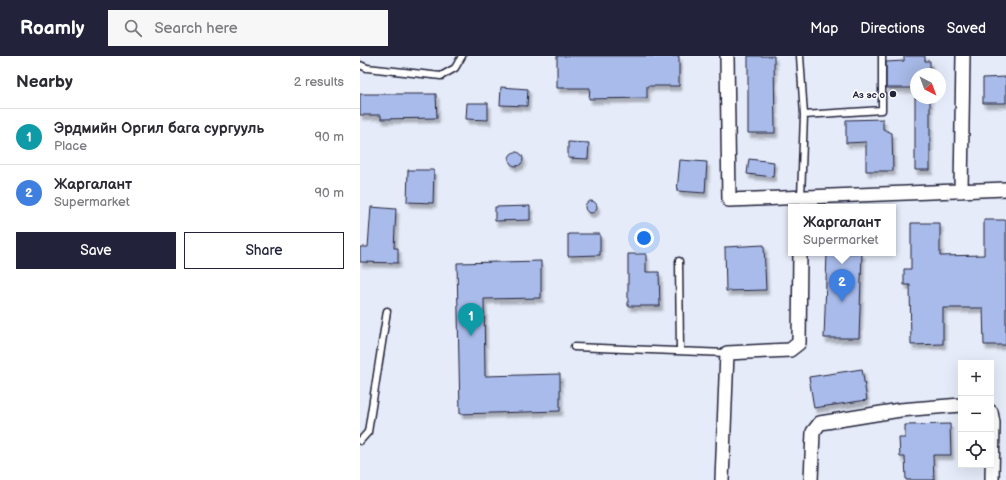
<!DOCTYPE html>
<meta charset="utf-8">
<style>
:root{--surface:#fff;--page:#f7f7f7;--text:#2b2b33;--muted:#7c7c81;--line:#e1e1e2;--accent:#22223b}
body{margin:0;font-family:"Balsamiq Sans",sans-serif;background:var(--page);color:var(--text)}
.controls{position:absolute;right:12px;bottom:12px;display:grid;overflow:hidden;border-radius:0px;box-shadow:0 4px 16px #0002}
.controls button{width:36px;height:36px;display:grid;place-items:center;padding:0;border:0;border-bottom:1px solid var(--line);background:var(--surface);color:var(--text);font:20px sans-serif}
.compass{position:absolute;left:550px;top:12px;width:36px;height:36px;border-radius:50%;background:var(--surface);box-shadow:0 4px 16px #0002;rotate:139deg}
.you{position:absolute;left:284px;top:182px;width:14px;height:14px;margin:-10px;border:3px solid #fff;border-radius:50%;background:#1a73e8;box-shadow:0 0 0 6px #1a73e833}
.badge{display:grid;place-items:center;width:26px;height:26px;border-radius:50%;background:var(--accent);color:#fff;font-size:13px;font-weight:700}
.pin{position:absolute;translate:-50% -33px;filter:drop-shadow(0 1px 2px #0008)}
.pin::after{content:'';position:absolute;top:21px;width:14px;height:12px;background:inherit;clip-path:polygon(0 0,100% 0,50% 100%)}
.popup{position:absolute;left:428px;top:148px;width:108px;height:52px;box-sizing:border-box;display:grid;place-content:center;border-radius:0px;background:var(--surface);filter:drop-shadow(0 1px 3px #0005);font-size:13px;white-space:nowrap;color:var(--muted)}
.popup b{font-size:15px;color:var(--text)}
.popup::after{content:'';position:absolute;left:50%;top:100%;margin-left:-8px;border:8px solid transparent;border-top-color:var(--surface)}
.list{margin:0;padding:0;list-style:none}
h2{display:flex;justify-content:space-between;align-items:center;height:52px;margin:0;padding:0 16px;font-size:17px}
h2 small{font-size:13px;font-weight:400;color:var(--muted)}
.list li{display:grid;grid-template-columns:26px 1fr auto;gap:12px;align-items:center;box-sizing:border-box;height:56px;padding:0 16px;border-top:1px solid var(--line)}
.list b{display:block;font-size:15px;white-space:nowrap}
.list p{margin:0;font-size:13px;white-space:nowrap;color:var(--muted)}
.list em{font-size:13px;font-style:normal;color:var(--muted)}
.actions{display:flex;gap:8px;padding:12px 16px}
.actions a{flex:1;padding:9px 0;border:1px solid var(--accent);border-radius:0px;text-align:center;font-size:14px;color:var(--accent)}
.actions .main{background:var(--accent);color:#fff}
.icon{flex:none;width:22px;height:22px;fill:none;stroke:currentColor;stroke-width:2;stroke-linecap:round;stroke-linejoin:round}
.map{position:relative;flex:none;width:646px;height:424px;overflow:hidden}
header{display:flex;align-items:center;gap:24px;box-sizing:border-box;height:56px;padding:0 20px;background:var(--accent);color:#fff}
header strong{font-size:19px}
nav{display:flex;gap:22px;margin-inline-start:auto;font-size:14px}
.search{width:280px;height:36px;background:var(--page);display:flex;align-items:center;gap:10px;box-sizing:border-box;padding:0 14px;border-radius:0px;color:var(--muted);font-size:15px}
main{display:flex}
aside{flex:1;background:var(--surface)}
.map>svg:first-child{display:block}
.building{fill:#a9bbea;stroke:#22223b;filter:url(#shadow)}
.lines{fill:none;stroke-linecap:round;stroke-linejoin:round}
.lane-casing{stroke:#22223b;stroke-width:9}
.street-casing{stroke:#22223b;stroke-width:16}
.lane{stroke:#fff;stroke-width:6}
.street{stroke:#fff;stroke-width:13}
.poi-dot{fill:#22223b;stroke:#fff;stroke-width:1.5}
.labels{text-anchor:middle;stroke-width:3;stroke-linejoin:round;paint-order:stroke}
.poi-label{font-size:10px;font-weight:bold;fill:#22223b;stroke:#fff;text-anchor:end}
</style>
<header>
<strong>Roamly</strong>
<div class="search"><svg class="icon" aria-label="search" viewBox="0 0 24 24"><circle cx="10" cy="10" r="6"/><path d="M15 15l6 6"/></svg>Search here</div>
<nav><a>Map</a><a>Directions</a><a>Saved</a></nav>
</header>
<main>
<aside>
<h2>Nearby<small>2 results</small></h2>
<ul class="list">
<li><span class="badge" style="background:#0f9aa8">1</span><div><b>Эрдмийн Оргил бага сургууль</b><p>Place</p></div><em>90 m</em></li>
<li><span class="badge" style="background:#3f7fe0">2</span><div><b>Жаргалант</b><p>Supermarket</p></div><em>90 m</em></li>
</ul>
<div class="actions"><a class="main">Save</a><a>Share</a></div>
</aside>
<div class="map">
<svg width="646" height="424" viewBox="0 0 646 424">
<defs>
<filter id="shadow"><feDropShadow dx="2.5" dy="4.5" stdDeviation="1" flood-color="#0004"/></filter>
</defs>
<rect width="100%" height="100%" fill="#e5ebf9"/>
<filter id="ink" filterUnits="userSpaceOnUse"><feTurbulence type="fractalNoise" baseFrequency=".025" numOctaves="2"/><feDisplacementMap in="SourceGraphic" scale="8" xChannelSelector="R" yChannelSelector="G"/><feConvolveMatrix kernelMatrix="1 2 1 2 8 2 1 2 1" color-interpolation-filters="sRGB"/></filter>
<g filter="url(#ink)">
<path class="building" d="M 197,0 L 319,0 L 319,30 L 287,30 L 287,42 L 229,43 L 230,32 L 197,32 Z
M 388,0 L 414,0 L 415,77 L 388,77 Z
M 544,0 L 565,0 L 565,5 L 570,5 L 570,18 L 556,18 L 556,32 L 526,32 L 526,6 L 544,5 Z
M 646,21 L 646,47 L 623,47 L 623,22 Z
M 141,31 L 168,33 L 167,50 L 140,49 Z
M 0,38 L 76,38 L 77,62 L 21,63 L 21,59 L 0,59 Z
M 555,42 L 570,42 L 570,114 L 555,114 Z
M 107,47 L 128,47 L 128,64 L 106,63 Z
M 523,63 L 523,73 L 532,77 L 533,115 L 506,115 L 506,86 L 486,87 L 486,64 Z
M 208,86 L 229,87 L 228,103 L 208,102 Z
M149 103a7 7 0 1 1 14 0a7 7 0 1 1-14 0Z
M 389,103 L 414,106 L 413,121 L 387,118 Z
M 320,104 L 347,106 L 345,137 L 317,135 Z
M 48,114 L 74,114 L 73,147 L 47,146 Z
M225 151a6 6 0 1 1 12 0a6 6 0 1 1-12 0Z
M 170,150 L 170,164 L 135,165 L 135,151 Z
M 11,151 L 36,153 L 34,192 L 38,192 L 38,207 L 0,206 L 0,191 L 8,191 Z
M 624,164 L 646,164 L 646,289 L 624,289 L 623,252 L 583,252 L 583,288 L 551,289 L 550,229 L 544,229 L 544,213 L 551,213 L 551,167 L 580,167 L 580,200 L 624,199 Z
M 208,178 L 240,178 L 240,199 L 208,200 Z
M 404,189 L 406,234 L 366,235 L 365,191 Z
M 467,197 L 502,197 L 499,282 L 464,282 Z
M 268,198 L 286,198 L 286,216 L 299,216 L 300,250 L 268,250 Z
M 181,205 L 181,242 L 124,243 L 125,320 L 200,318 L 200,355 L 100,358 L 97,207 Z
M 502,313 L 507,344 L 454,352 L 449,321 Z
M 590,368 L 591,399 L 573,399 L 574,424 L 546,424 L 545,401 L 540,401 L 539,382 L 545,382 L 545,369 Z"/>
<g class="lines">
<defs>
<path id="lane" d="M 440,0 L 444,59
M 0,9 L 7,12 L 81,20 L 95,12 L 102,0
M 441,141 L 444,59 L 522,54 L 522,0
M 319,205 L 320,295
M 214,291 L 367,297
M 0,385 L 8,376 L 27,255"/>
<path id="street" d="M 367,0 L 369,144 L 646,133
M 601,135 L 603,0
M 631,356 L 633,367 L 632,424
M 362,424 L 367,297 L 430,294 L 439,287 L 440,197
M 451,424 L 453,376 L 460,367 L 540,354 L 601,349"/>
</defs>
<use href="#lane" class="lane-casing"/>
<use href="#street" class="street-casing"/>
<use href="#lane" class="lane"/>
<use href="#street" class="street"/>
</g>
</g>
<circle class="poi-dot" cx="533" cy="38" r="4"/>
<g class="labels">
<g class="poi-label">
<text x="525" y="42">Аз эс о</text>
</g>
</g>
</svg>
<div class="controls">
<button>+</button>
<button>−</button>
<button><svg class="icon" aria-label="locate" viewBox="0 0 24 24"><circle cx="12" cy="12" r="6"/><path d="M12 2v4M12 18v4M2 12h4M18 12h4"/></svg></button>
</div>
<svg class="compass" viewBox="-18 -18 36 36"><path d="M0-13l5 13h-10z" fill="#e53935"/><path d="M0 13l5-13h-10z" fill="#7c7c81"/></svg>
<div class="you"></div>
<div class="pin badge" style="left:111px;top:280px;background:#0f9aa8">1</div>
<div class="pin badge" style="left:482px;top:246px;background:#3f7fe0">2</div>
<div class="popup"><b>Жаргалант</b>Supermarket</div>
</div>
</main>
